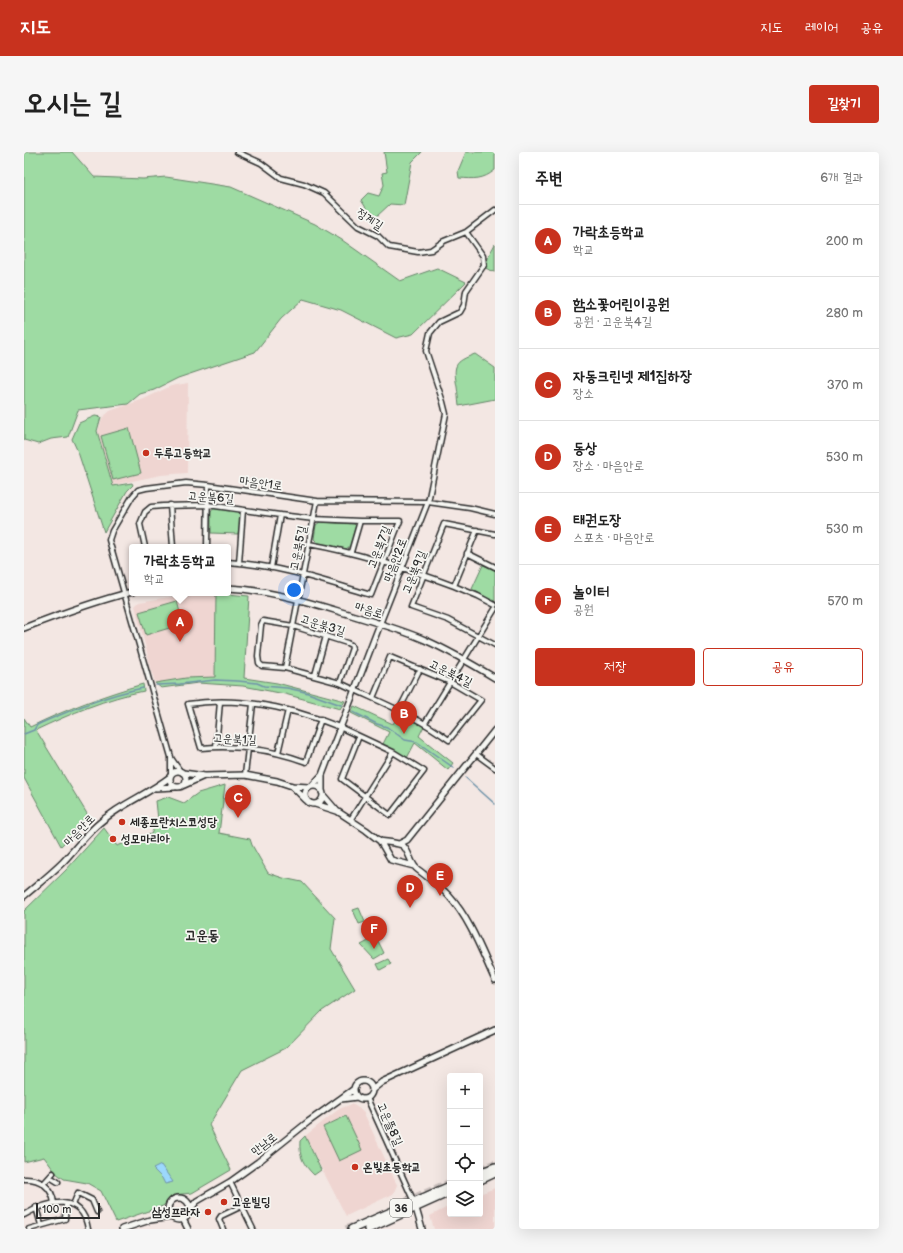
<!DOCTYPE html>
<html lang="ko">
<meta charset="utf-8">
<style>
:root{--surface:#fff;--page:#f6f6f6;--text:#222;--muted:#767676;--line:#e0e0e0;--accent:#c8321e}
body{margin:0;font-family:"Balsamiq Sans","Poor Story",sans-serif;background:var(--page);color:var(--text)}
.controls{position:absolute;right:12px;bottom:12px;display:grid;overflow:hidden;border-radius:4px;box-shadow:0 4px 16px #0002}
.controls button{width:36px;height:36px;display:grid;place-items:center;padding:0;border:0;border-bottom:1px solid var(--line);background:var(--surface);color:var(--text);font:20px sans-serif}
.scale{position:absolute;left:12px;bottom:10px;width:64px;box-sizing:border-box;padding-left:4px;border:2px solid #2b2b2b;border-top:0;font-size:11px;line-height:14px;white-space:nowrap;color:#2b2b2b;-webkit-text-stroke:3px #f6f6f2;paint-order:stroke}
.you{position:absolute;left:270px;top:438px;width:14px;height:14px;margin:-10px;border:3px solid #fff;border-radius:50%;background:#1a73e8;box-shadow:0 0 0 6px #1a73e833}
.badge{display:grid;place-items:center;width:26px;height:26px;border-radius:50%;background:var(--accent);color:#fff;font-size:13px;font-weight:700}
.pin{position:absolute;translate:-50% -33px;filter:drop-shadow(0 1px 2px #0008)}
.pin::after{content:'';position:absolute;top:21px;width:14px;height:12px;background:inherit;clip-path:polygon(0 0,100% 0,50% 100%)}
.popup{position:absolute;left:105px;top:392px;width:102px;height:52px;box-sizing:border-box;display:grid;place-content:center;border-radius:4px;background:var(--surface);filter:drop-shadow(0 1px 3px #0005);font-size:13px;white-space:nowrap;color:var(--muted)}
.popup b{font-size:15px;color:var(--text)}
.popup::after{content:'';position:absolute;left:50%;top:100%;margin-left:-8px;border:8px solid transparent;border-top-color:var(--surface)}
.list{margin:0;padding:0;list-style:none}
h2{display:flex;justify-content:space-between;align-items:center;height:52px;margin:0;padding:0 16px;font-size:17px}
h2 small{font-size:13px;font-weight:400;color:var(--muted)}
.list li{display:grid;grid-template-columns:26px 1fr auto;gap:12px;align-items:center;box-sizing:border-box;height:72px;padding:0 16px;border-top:1px solid var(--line)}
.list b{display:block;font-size:15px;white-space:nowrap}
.list p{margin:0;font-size:13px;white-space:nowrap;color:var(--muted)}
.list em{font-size:13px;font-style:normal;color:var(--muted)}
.actions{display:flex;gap:8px;padding:12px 16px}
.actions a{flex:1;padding:9px 0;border:1px solid var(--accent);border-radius:4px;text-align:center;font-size:14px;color:var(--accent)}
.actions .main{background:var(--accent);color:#fff}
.icon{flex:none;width:22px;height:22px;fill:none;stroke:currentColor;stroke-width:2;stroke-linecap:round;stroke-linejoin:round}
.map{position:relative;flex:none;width:471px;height:1077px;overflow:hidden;border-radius:4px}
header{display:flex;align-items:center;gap:24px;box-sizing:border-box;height:56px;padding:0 20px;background:var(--accent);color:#fff}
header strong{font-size:19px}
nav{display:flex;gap:22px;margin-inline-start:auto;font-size:14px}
.intro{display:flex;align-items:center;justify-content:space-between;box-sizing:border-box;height:96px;padding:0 24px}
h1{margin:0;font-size:28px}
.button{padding:10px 18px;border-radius:4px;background:var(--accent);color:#fff;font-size:14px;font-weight:700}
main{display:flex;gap:24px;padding:0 24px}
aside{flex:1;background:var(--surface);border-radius:4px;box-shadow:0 4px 16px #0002}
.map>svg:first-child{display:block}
.built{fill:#efd5d1}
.green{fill:#9edba3;stroke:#648367}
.water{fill:#9cd8fd;stroke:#6f93a9}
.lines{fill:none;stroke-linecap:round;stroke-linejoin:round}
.stream{stroke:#6f93a9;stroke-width:1.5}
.trunk-tunnel{stroke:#cbc1be;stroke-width:7;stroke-dasharray:7 3.5;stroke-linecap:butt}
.minor-casing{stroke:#2b2b2b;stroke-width:7}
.tertiary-casing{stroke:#2b2b2b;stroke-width:8}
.primary-casing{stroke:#2b2b2b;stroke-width:10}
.minor{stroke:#f6f6f2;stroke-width:4}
.tertiary{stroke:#f6f6f2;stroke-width:5}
.primary{stroke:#f6f6f2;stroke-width:7}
.poi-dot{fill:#c8321e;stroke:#f6f6f2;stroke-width:1.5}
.labels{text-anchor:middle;stroke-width:3.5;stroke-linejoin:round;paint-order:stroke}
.shield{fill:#f6f6f2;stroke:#686867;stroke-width:1}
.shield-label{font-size:11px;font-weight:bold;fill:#2b2b2b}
.street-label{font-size:12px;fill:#2b2b2b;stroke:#f6f6f2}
.poi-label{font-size:12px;font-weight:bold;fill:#2b2b2b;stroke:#f6f6f2;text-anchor:start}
.quarter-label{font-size:14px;font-weight:bold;fill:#2b2b2b;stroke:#f6f6f2}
</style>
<header>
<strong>지도</strong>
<nav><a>지도</a><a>레이어</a><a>공유</a></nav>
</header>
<div class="intro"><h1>오시는 길</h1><a class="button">길찾기</a></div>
<main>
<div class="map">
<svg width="471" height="1077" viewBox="0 0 471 1077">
<rect width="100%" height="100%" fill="#f3e7e3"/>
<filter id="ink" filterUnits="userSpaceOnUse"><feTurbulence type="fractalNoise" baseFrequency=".025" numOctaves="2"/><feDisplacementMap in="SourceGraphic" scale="8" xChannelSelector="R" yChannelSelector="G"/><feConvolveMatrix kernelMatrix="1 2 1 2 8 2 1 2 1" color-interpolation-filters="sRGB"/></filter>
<g filter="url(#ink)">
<path class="built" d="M 164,231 L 163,321 L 137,323 L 89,333 L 74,280 L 78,266 L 86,259 L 120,247 L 147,234 Z
M 192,441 L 191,525 L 162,526 L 131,531 L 111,454 L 115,450 L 146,445 Z
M 328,952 L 339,959 L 373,1033 L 369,1042 L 322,1064 L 281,984 L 315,957 Z
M 471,1036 L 471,1077 L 410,1077 L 406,1064 L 426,1054 L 426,1062 L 456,1062 L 456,1042 Z"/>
<path class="green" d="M 0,0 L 48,0 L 70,25 L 119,27 L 142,25 L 207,35 L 291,72 L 318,88 L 376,129 L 413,116 L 442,130 L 389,182 L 372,186 L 317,158 L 279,147 L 257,167 L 231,200 L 154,226 L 130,238 L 116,242 L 104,252 L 54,258 L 44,285 L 27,287 L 14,292 L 0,288 Z
M 360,0 L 398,0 L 388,10 L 380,53 L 366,52 L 352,65 L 346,62 L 337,48 L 344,41 L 355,44 L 360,33 L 358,21 L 363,20 Z
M 442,0 L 471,0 L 471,18 C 459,28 450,27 435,26 L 434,19 Z
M 471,92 L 471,120 L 461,116 L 465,103 Z
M 451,202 L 471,216 L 471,247 L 435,254 C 434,247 434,241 433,235 C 429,213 430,210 451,202 Z
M 71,264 L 77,265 L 73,279 L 89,334 L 108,331 L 109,333 L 103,339 L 80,380 L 54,300 L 48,287 L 55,271 Z
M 105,276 L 117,321 L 89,328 L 77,284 Z
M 190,356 L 214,359 L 217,363 L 214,382 L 187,381 L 187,360 Z
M 296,370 L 330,372 L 332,374 L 326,394 L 322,397 L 294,391 L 290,387 L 292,373 Z
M 459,413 L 471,418 L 471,449 L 470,450 L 448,437 Z
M 192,441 L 225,444 L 220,526 L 253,531 L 321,549 L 316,557 L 261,542 L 219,534 L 174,531 L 137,536 L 131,531 L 162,526 L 191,525 Z
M 153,449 L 159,472 L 122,483 L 115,460 Z
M 119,532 L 120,539 C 83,546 46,562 12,578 L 65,665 L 37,694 L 0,626 L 0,566 L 6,575 C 43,557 80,543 119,532 Z
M 330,554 L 369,572 L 376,561 L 400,574 L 395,584 L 429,611 L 424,618 L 391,591 L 383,606 L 359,592 L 365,580 L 327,561 Z
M 201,633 L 195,681 L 226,687 L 228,693 L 244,721 L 259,726 L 278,730 L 311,766 L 307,797 L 331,837 L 298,859 L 262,896 L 218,918 L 185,973 L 207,1018 L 168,1041 L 149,1043 L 139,1054 L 92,1070 L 77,1039 L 63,1031 L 40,1027 L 32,1021 L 20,1005 L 0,1010 L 0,759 L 42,718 L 80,676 L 93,694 L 127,682 L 134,668 L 132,649 L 144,645 L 160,651 L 174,641 Z
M 335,756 L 341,770 L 335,772 L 329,758 Z
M 352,785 L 360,801 L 350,807 L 337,793 Z
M 364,807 L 367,812 L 356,818 L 353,812 Z
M 322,964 L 338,998 L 315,1009 L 299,975 Z
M 281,984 L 297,1018 L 290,1023 C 279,1012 275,1005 276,989 Z"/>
<path class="water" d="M 137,1013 L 149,1030 L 141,1032 L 138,1026 L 129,1017 Z"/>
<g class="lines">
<path class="stream" d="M 132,533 L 156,532 L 191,528 L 214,529 L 233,531 L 240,534 L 263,536 L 281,540 L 317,553
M 329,560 L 353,572 L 363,575 L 381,588 L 393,590 L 430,616
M 0,582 L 10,578 L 13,573 L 17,571 C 50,557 83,543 119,536
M 442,626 L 471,652"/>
<path class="trunk-tunnel" d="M 456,1017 L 471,1011
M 382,1049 L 426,1030
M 322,1077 L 333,1072"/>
<defs>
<path id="minor" d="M 213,0 L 237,11 L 257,26 L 280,32 L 300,41 L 334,74 L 354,84 L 365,95 L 394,100 L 407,98 L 420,89 L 442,80 L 471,58
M 146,353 L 149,395
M 453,378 L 430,434 L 454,444 L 471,453
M 471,382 L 420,372 L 387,455 L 424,468 L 471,493
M 285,392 C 335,401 382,416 430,434
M 121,395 L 116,372 L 121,360 L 127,355 L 139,354 L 184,353 L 256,363 L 290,367 L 336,369 L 376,369 L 347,443 C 300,429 254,413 204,410
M 183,395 L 184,333
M 327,400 L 336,369
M 443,401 L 471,415
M 215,411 L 219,358
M 247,416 L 256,363
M 239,469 L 269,474 L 323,491 L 327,493 L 328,496 L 316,531 L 261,516 L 238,514 L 235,511 L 234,504 L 237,473 Z
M 356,472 L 404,350 L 422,262 L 419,250 L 402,199 L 406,181 L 415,170 L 436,160 L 440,153 L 442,139 L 460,113 L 459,104 L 442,80
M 261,516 L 293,349
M 291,523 L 302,484
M 316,531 C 353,549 392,563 425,588 L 457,548 L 426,530 L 366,505 L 349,546
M 375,558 L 396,517
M 297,567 L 282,610 C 247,597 213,593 177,596 L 164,552 C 221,543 284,559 335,584
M 401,571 L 471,457
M 335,584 L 369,600 L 400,619 L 366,663 L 318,627 Z
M 192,595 L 196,550
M 254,601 L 264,558
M 452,602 L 471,616
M 147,606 L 156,619
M 147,622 L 147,605 L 85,388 L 88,379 L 108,345 L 114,338 L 122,336 L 162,331 L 184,333 L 293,349 L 404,350 L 446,356 L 471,362
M 221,623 L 229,552
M 327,667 L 369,600
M 343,946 L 390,1050
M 26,1025 L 34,1030
M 0,1027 C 16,1026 28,1035 30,1051
M 206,1030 L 229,1077
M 20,1031 L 29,1021
M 49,1053 L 54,1041 L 68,1048 L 73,1060
M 12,1055 L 17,1073
M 0,1063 C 24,1049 58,1040 64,1077
M 5,1077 L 41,1067 L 42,1052
M 199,1077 L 195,1067 L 197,1064 L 218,1054"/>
<path id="tertiary" d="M 204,436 C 242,438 278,448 314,459 C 343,468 374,476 401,488 C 426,499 448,512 471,526
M 0,476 C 36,462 71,449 108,440
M146 627a8 8 0 1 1 16 0a8 8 0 1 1-16 0Z
M 159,621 L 181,624 L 221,623 L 253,629 L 268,634 L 285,635
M 160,633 L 180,624
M 268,634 L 282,648
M 288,634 L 298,623
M281 643a9 9 0 1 1 18 0a9 9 0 1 1-18 0Z
M 132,636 L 151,635
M 298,640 L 298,623 L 356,472
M 299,643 L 312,658
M 291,652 L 313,659 L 342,678 L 356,689 L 367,708 L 390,714
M 356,689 C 361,690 374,691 378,693 C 384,696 386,710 392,716 C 403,725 415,733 425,744 C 446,767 458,800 471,828
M 375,692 L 383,688 L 471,578
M 0,744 C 13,733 27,722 39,710 C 50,698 60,685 72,674 C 94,653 123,643 146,625
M330 938a9 9 0 1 1 18 0a9 9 0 1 1-18 0Z
M 348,938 L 358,930 L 471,878
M 317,947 L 333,945
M144 1057a11 11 0 1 1 22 0a11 11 0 1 1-22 0Z
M 391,1053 L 398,1077
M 166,1057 L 173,1049 L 206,1030 L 234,1010 L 284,970 L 330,937
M 159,1067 L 164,1077
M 98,1077 L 126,1068 L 147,1065"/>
<path id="primary" d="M 456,1021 L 471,1015
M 456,1028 L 471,1021
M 328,1077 L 426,1034
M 344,1077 L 426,1040"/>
</defs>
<use href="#minor" class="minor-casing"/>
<use href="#tertiary" class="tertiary-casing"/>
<use href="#primary" class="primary-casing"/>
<use href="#minor" class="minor"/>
<use href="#tertiary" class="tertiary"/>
<use href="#primary" class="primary"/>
</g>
</g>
<g class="poi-dot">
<circle cx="122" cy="301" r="4"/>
<circle cx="98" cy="670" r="4"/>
<circle cx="89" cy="687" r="4"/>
<circle cx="331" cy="1015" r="4"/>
<circle cx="200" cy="1050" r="4"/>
<circle cx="184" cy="1060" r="4"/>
</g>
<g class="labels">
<rect class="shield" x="366" y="1047" width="22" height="18" rx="3"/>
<g class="shield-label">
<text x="377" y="1060">36</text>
</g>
<g class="street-label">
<text transform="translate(346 67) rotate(33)" y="4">정계길</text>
<text transform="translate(237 331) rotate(8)" y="4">마음안1로</text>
<text transform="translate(187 345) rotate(4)" y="4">고운북6길</text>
<text transform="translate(355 395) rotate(-69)" y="4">고운북7길</text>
<text transform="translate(274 396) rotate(-79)" y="4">고운북5길</text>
<text transform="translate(371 408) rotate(-69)" y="4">마음안2로</text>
<text transform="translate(390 420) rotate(-68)" y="4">고운북9길</text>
<text transform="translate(345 458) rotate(18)" y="4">마음로</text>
<text transform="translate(299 473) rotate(17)" y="4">고운북3길</text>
<text transform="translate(427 521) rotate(26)" y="4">고운북4길</text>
<text transform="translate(211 587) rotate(3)" y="4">고운북1길</text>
<text transform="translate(55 678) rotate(-45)" y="4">마음안로</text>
<text transform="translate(366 972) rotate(66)" y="4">고운뜰8길</text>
<text transform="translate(240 992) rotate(-38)" y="4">만남로</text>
</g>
<g class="poi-label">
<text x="130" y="305">두루고등학교</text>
<text x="106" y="674">세종프란치스코성당</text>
<text x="97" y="691">성모마리아</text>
<text x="339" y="1019">온빛초등학교</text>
<text x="208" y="1054">고운빌딩</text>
<text x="176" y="1064" text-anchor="end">삼성프라자</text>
</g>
<g class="quarter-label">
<text x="178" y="788">고운동</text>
</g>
</g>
</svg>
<div class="controls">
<button>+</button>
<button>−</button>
<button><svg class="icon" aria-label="locate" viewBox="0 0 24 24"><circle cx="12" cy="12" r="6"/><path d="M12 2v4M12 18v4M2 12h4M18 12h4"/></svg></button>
<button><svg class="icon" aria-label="layers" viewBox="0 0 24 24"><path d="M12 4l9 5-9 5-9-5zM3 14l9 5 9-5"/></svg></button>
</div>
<div class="scale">100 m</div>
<div class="you"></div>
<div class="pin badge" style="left:156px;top:490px">A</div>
<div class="popup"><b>가락초등학교</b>학교</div>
<div class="pin badge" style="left:380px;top:582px">B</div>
<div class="pin badge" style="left:214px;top:666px">C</div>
<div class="pin badge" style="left:386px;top:756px">D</div>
<div class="pin badge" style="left:416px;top:744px">E</div>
<div class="pin badge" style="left:350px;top:797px">F</div>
</div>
<aside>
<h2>주변<small>6개 결과</small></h2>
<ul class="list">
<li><span class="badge">A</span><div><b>가락초등학교</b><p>학교</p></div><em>200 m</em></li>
<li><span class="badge">B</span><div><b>함소꽃어린이공원</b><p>공원 · 고운북4길</p></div><em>280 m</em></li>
<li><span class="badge">C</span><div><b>자동크린넷 제1집하장</b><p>장소</p></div><em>370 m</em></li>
<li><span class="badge">D</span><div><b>동상</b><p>장소 · 마음안로</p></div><em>530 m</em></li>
<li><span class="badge">E</span><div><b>태권도장</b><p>스포츠 · 마음안로</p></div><em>530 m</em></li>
<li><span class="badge">F</span><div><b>놀이터</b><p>공원</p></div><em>570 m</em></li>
</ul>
<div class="actions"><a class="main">저장</a><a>공유</a></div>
</aside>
</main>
